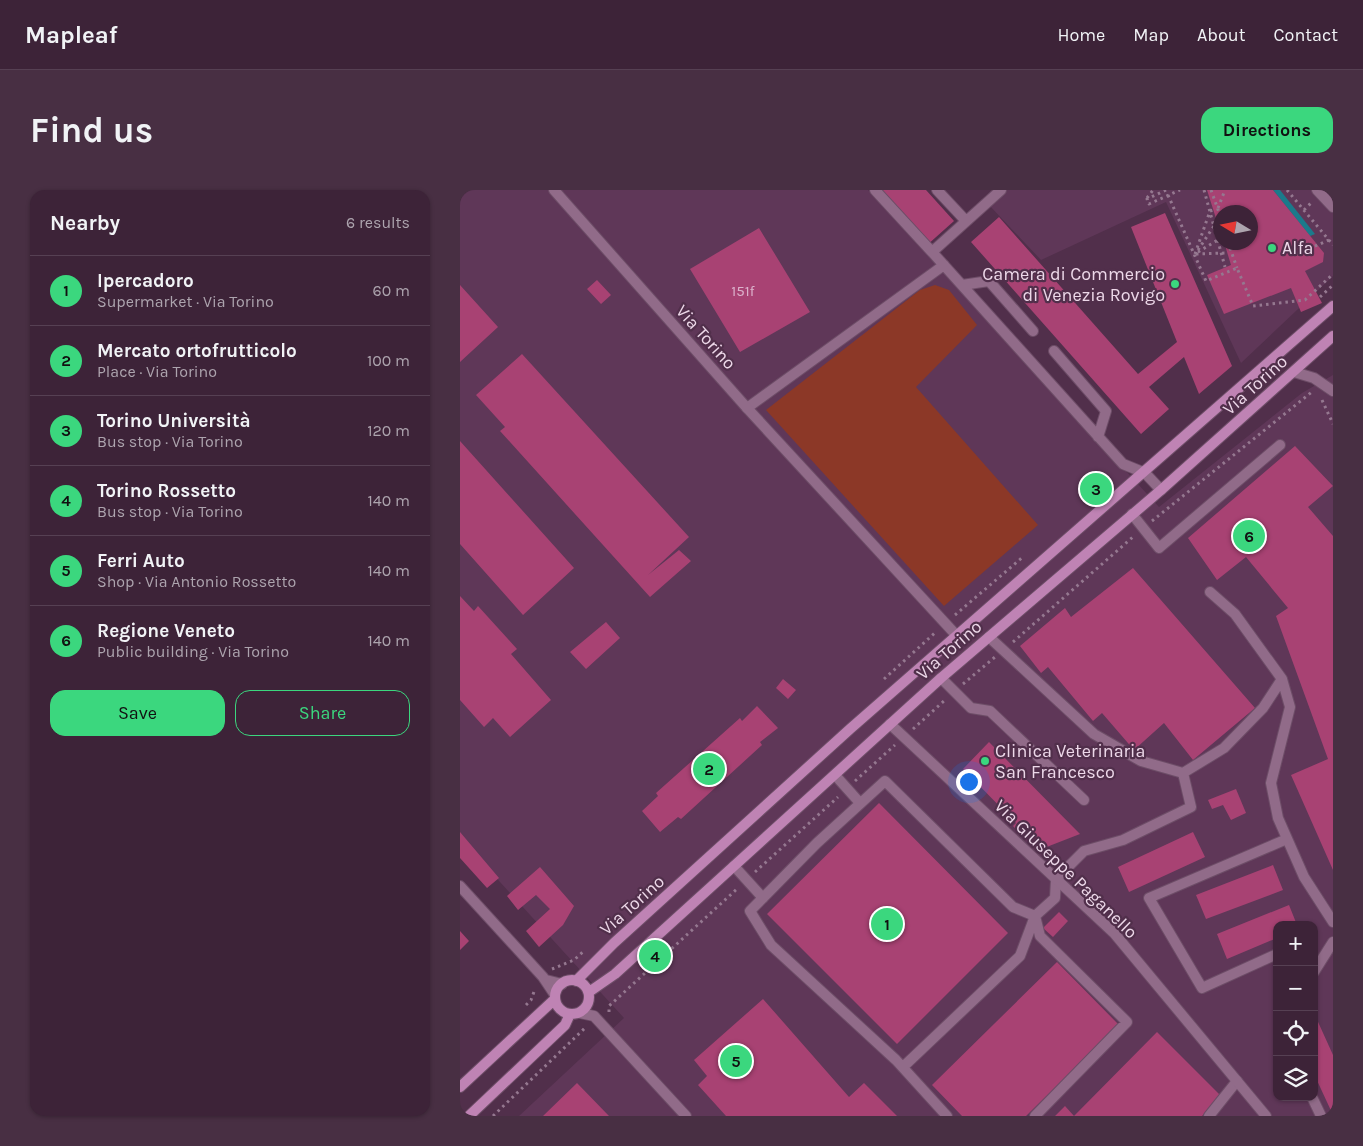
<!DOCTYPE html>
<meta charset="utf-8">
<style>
:root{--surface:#3d2338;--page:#482f43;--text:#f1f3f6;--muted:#ada4ae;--line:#564053;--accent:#3bd77e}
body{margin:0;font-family:Karla,sans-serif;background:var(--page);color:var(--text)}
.controls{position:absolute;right:15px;bottom:15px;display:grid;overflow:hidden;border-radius:10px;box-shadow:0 1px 4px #0004}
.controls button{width:45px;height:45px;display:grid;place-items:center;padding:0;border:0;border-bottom:1px solid var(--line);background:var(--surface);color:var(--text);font:25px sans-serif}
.compass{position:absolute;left:753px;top:15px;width:45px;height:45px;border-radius:50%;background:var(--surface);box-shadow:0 1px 4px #0004;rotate:280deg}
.you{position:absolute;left:508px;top:591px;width:18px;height:18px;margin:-12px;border:4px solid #fff;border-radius:50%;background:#1a73e8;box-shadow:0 0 0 8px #1a73e833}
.badge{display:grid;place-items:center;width:32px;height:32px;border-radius:50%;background:var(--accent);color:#111;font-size:16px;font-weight:700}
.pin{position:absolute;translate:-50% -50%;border:2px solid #fff;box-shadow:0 1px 5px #0006}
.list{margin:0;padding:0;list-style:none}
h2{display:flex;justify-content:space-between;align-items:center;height:65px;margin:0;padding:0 20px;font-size:21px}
h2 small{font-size:16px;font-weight:400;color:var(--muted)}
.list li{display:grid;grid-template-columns:32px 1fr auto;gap:15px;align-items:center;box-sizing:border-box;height:70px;padding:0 20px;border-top:1px solid var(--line)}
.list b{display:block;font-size:19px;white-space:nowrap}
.list p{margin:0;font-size:16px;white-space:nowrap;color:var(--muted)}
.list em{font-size:16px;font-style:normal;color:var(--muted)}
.actions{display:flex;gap:10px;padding:15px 20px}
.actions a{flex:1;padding:11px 0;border:1px solid var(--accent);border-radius:15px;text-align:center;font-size:18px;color:var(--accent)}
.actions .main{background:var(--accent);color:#111}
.icon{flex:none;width:28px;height:28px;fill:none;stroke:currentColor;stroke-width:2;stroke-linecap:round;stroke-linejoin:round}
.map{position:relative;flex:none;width:873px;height:926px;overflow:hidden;border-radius:15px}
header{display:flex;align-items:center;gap:30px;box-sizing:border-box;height:70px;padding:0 25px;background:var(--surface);border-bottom:1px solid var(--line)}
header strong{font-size:24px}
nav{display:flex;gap:28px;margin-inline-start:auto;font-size:18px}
.intro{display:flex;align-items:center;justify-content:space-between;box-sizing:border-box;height:120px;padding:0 30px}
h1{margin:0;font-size:35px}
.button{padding:12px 22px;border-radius:15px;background:var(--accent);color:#111;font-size:18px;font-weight:700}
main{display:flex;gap:30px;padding:0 30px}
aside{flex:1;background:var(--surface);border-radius:15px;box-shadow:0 1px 4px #0004}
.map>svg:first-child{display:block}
.built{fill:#5f3758;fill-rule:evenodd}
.green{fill:#8c3827}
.water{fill:#1b7a8b}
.building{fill:#a84273}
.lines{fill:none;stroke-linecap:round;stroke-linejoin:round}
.lane-casing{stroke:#6d4d67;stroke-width:12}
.street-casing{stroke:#6d4d67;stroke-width:12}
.secondary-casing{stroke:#6d4d67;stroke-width:12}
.path{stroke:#957890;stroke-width:3;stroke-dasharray:2.5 4;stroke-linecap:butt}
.lane{stroke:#916b89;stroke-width:10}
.street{stroke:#916b89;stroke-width:10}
.secondary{stroke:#bf83b4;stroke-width:10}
.poi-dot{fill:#3bd77e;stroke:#512f4b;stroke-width:2}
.labels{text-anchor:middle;stroke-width:4.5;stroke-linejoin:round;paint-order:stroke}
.number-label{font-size:15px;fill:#dcb2cc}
.poi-label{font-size:18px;fill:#edd8e9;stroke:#512f4b;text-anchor:start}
.street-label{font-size:18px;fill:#edd8e9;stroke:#512f4b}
</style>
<header>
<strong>Mapleaf</strong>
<nav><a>Home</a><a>Map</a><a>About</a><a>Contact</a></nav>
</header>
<div class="intro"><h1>Find us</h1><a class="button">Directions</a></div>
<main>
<aside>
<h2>Nearby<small>6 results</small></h2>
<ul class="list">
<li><span class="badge">1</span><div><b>Ipercadoro</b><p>Supermarket · Via Torino</p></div><em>60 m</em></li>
<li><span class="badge">2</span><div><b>Mercato ortofrutticolo</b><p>Place · Via Torino</p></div><em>100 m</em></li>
<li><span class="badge">3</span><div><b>Torino Università</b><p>Bus stop · Via Torino</p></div><em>120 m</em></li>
<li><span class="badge">4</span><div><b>Torino Rossetto</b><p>Bus stop · Via Torino</p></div><em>140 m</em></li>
<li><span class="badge">5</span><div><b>Ferri Auto</b><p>Shop · Via Antonio Rossetto</p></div><em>140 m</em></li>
<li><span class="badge">6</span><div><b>Regione Veneto</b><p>Public building · Via Torino</p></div><em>140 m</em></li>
</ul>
<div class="actions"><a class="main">Save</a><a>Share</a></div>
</aside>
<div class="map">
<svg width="873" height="926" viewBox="0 0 873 926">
<rect width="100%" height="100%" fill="#512f4b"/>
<path class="built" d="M 0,0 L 408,0 L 699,317 L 842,203 L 873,185 L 873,926 L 59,926 L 164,828 L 0,648 ZM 817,735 L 854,735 L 854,907 L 817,907 Z
M 545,0 L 873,0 L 873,86 L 781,173 L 706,12 L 581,70 L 529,15 ZM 761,22 L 791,22 L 791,52 L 761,52 Z"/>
<path class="green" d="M 475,95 L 489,100 L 517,135 L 456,197 L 578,335 L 484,416 L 306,220 L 460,100 Z"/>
<path class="water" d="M 813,0 L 820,0 L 855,44 L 850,46 Z"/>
<path class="building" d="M 416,0 L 466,0 L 494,31 L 466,56 Z
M 747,0 L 813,0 L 864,63 L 863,72 L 845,81 L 862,113 L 841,122 L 831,98 L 764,124 L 747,85 L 771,75 L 764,52 L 791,52 L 791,22 L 761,22 L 760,41 Z
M 705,23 L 772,176 L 739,204 L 724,167 L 689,197 L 709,219 L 681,244 L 511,52 L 539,27 L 678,184 L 717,152 L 671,37 Z
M 299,38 L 350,122 L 280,162 L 230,79 Z
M 137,90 L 151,105 L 141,114 L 127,99 Z
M 0,95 L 38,137 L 0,172 Z
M 62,164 L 229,347 L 188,385 L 219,360 L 231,371 L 190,407 L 40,241 L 45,237 L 16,205 Z
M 0,251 L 114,378 L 63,425 L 0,354 Z
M 835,256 L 873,296 L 848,317 L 873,346 L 873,680 L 831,585 L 868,569 L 816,426 L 828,418 L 786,367 L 757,390 L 728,348 Z
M 673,378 L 795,518 L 733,570 L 704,533 L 674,560 L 642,523 L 633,531 L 588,477 L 581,483 L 560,456 L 605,418 L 611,427 Z
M 0,406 L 14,421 L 18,416 L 57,459 L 51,464 L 91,510 L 50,547 L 33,528 L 24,537 L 0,510 Z
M 146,432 L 160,448 L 126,479 L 110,462 Z
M 323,489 L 336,500 L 328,509 L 316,498 Z
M 297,516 L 318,538 L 300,552 L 302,555 L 221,629 L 218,627 L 200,642 L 182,621 L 198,606 L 196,603 L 280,528 L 282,531 Z
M 529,552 L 620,644 L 584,658 L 578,662 L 553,636 L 556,633 L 503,579 Z
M 776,599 L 786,623 L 771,630 L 763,615 L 752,619 L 748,610 Z
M 419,613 L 548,743 L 437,854 L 307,724 Z
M 0,642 L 39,688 L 27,698 L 0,668 Z
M 733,642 L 745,667 L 669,702 L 658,677 Z
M 813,675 L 823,700 L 746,729 L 736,705 Z
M 80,677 L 114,716 L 103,735 L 79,757 L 66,741 L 90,719 L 76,705 L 58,720 L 47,706 Z
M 829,715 L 837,735 L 817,735 L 817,748 L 767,769 L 757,744 Z
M 599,722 L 608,731 L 593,747 L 583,738 Z
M 0,741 L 9,751 L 0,760 Z
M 597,772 L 659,835 L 566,926 L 502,926 L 472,895 Z
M 303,809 L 389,907 L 404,893 L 437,926 L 266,926 L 238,895 L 247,886 L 234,870 Z
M 854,823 L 873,865 L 873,925 L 854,884 Z
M 697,842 L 761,906 L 742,926 L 595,926 L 605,916 L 614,926 Z
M 117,893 L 149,926 L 83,926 Z"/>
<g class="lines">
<defs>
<path id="lane" d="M 415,0 L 472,62
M 477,0 L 506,31
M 541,0 L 472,62 L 663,274 L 685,283 L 701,300
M 857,0 L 873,17
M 502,95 L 529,91 L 573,141
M 594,161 L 646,221 L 638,247
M 287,218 L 484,75
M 672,324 L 699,358 L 820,255
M 481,488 L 511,518 L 530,521 L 624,610
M 822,489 L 830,517 L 811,593 L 818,628 L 844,687 L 873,732
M 723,583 L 764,558 L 803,518 L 822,489 L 775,424 L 750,402
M 375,585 L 400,613
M 274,676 L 303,708
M 817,764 L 742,798 L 689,708 L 827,649
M 854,782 L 873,752
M 443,877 L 560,766 L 575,726 L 595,708 L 596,689 L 624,661 L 663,650 L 731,617 L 723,583 L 681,571 L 634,544 L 529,447
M 852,907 L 861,926
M 487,926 L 436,870 L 311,755 L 290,721 L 357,653 L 425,591 L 553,717 L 575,726
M 575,926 L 667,832 L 580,746 L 575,726
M 749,926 L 777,891"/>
<path id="street" d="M 94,0 L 287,218 L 497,446
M 834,182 L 854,188 L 873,201
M 430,534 L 654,743 L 806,926
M 0,696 L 83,787 L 95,805
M 86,790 L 102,794
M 120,823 L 134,826 L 226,926"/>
<path id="secondary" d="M95 807a17 17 0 1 1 34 0a17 17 0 1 1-34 0Z
M 116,791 L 154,753 L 390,539 L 873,116
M 129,802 L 155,784 L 481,488 L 701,300 L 873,146
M 0,897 L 95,809
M 9,926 L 105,835 L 110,824"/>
</defs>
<use href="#lane" class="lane-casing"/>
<use href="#street" class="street-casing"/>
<use href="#secondary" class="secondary-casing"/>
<path class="path" d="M 706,0 L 687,9 L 689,14 L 720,0
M 744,0 L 765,77
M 751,0 L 761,28
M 827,0 L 873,55
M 708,5 L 746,91 L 777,78 L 793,116 L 845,110 L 873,84
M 687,8 L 693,0
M 758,18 L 765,0
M 844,20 L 852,12
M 768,52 L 777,78
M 738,60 L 754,36 L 758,35
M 738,62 L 761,48
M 735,64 L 750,21 L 753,20
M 736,64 L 767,63
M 837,64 L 869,50
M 860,107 L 873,95
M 862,210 L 873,234
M 692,331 L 853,201
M 495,425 L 564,366
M 553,452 L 674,346
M 424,489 L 477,441
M 503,494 L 535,467
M 453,539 L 485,510
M 395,591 L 435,555
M 295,682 L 378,607
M 92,779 L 114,770 L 125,760
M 66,815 L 71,810 L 75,799
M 149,822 L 149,816 L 278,698
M 33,926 L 126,837"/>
<use href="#lane" class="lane"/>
<use href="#street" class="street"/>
<use href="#secondary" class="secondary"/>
</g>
<g class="poi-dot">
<circle cx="812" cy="58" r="5"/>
<circle cx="715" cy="94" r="5"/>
<circle cx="525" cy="571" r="5"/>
</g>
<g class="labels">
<g class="number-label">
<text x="283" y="106">151f</text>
</g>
<g class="poi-label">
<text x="822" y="64">Alfa</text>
<text x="705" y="90" text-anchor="end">Camera di Commercio<tspan x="705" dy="21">di Venezia Rovigo</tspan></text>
<text x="535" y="567">Clinica Veterinaria<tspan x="535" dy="21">San Francesco</tspan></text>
</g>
<g class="street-label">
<text transform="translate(246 147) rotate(48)" y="6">Via Torino</text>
<text transform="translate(795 195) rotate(-42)" y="6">Via Torino</text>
<text transform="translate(489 460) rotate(-41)" y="6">Via Torino</text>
<text transform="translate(606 679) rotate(44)" y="6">Via Giuseppe Paganello</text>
<text transform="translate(172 715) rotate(-42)" y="6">Via Torino</text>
</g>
</g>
</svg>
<div class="controls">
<button>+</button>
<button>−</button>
<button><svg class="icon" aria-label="locate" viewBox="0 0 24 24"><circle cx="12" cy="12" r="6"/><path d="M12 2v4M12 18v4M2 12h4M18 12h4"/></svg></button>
<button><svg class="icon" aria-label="layers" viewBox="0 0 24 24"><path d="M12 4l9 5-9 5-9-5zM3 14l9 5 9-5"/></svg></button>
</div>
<svg class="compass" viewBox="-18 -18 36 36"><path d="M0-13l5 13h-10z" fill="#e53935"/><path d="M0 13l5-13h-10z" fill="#ada4ae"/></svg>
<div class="you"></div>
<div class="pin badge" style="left:427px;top:734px">1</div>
<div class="pin badge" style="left:249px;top:579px">2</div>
<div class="pin badge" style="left:636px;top:299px">3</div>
<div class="pin badge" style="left:195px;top:766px">4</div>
<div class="pin badge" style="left:276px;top:871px">5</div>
<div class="pin badge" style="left:789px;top:346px">6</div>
</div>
</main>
